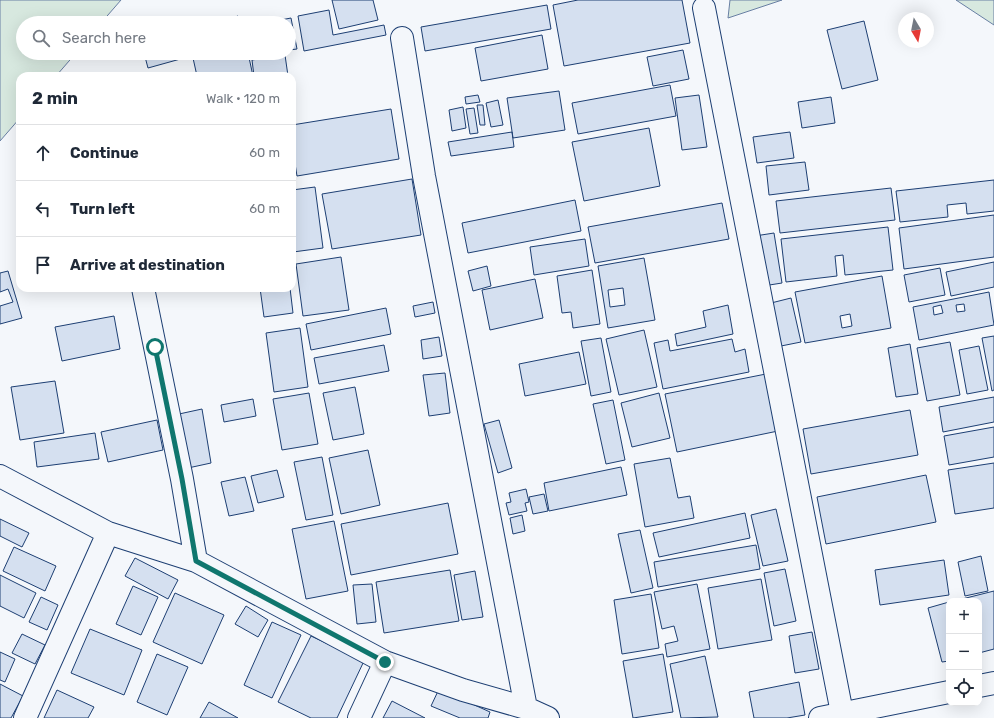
<!DOCTYPE html>
<meta charset="utf-8">
<style>
:root{--surface:#fff;--page:#f6f6f7;--text:#1f2937;--muted:#747a83;--line:#e0e1e3}
body{margin:0;font-family:Rubik,sans-serif;background:var(--page);color:var(--text)}
.controls{position:absolute;right:12px;bottom:12px;display:grid;overflow:hidden;border-radius:8px;box-shadow:0 4px 16px #0002}
.controls button{width:36px;height:36px;display:grid;place-items:center;padding:0;border:0;border-bottom:1px solid var(--line);background:var(--surface);color:var(--text);font:20px sans-serif}
.compass{position:absolute;left:898px;top:12px;width:36px;height:36px;border-radius:50%;background:var(--surface);box-shadow:0 4px 16px #0002;rotate:170deg}
.stop{position:absolute;width:12px;height:12px;margin:-9px;border:3px solid #0f766e;border-radius:50%;background:#fff}
.stop.end{background:#0f766e;border-color:#fff;box-shadow:0 1px 4px #0008}
.list{margin:0;padding:0;list-style:none}
h2{display:flex;justify-content:space-between;align-items:center;height:52px;margin:0;padding:0 16px;font-size:17px}
h2 small{font-size:13px;font-weight:400;color:var(--muted)}
.list li{display:grid;grid-template-columns:26px 1fr auto;gap:12px;align-items:center;box-sizing:border-box;height:56px;padding:0 16px;border-top:1px solid var(--line)}
.list b{display:block;font-size:15px;white-space:nowrap}
.list em{font-size:13px;font-style:normal;color:var(--muted)}
.icon{flex:none;width:22px;height:22px;fill:none;stroke:currentColor;stroke-width:2;stroke-linecap:round;stroke-linejoin:round}
.map{position:relative;flex:none;width:994px;height:718px;overflow:hidden}
.search{position:absolute;background:var(--surface);box-shadow:0 4px 16px #0002;left:16px;top:16px;width:280px;height:44px;display:flex;align-items:center;gap:10px;box-sizing:border-box;padding:0 14px;border-radius:22px;color:var(--muted);font-size:15px}
.panel{position:absolute;background:var(--surface);box-shadow:0 4px 16px #0002;left:16px;top:72px;width:280px;height:220px;border-radius:12px}
.map>svg:first-child{display:block}
.green{fill:#d7e8df;stroke:#687fa3}
.building{fill:#d5e0f0;stroke:#1d3f73;fill-rule:evenodd}
.lines{fill:none;stroke-linecap:round;stroke-linejoin:round}
.minor-casing{stroke:#1d3f73;stroke-width:24}
.minor{stroke:#f4f7fb;stroke-width:22}
.route{stroke:#0f766e;stroke-width:5}
</style>
<div class="map">
<svg width="994" height="718" viewBox="0 0 994 718">
<rect width="100%" height="100%" fill="#f4f7fb"/>
<path class="green" d="M 0,0 L 121,0 L 101,23 L 23,23 L 23,53 L 76,53 L 56,76 L 20,76 L 20,118 L 0,141 Z
M 730,0 L 782,0 L 728,18 Z
M 956,0 L 994,0 L 994,25 Z"/>
<path class="building" d="M 332,0 L 373,0 L 378,20 L 339,29 Z
M 578,0 L 682,0 L 690,43 L 564,66 L 553,5 Z
M 547,5 L 551,29 L 425,51 L 421,27 Z
M 329,10 L 333,35 L 384,25 L 386,35 L 304,51 L 298,16 Z
M 238,16 L 240,23 L 216,23 Z
M 291,18 L 297,49 L 289,50 L 289,23 L 265,23 Z
M 864,21 L 878,80 L 842,89 L 827,30 Z
M 542,35 L 548,69 L 481,81 L 475,48 Z
M 683,50 L 689,79 L 653,86 L 647,57 Z
M 144,53 L 202,53 L 148,68 Z
M 214,53 L 248,53 L 253,76 L 197,76 L 193,58 Z
M 260,53 L 275,53 L 260,56 Z
M 285,55 L 288,76 L 254,76 L 252,60 Z
M 670,85 L 676,116 L 578,134 L 572,103 Z
M 559,91 L 565,130 L 513,138 L 507,98 Z
M 478,95 L 480,102 L 466,104 L 465,97 Z
M 699,95 L 707,147 L 682,150 L 675,98 Z
M 831,97 L 835,123 L 802,128 L 798,102 Z
M 292,99 L 295,119 L 292,120 Z
M 498,100 L 503,125 L 491,127 L 486,103 Z
M 477,105 L 483,105 L 485,125 L 480,125 Z
M 463,107 L 466,128 L 452,131 L 449,110 Z
M 474,108 L 478,133 L 470,134 L 466,109 Z
M 391,109 L 399,159 L 297,176 L 292,145 L 292,125 Z
M 649,128 L 660,186 L 584,201 L 572,142 Z
M 512,132 L 514,147 L 451,156 L 448,142 Z
M 790,132 L 794,158 L 757,163 L 753,137 Z
M 805,162 L 809,190 L 769,195 L 766,166 Z
M 412,179 L 421,235 L 332,249 L 322,194 Z
M 994,180 L 994,211 L 967,214 L 966,203 L 947,205 L 948,217 L 900,222 L 896,191 Z
M 315,187 L 323,248 L 293,252 L 292,190 Z
M 891,188 L 895,220 L 780,233 L 776,201 Z
M 575,200 L 581,231 L 468,253 L 462,223 Z
M 722,203 L 729,239 L 595,263 L 588,227 Z
M 994,215 L 994,257 L 904,269 L 899,228 Z
M 888,227 L 893,270 L 845,275 L 843,255 L 835,256 L 837,276 L 786,282 L 781,239 Z
M 774,233 L 782,283 L 763,286 L 755,236 Z
M 585,239 L 589,266 L 534,275 L 530,247 Z
M 341,257 L 349,310 L 303,316 L 296,264 Z
M 644,258 L 655,320 L 608,328 L 598,266 ZM 623,288 L 625,305 L 610,307 L 608,290 Z
M 994,262 L 994,287 L 951,296 L 946,272 Z
M 487,266 L 491,286 L 473,291 L 468,271 Z
M 940,268 L 945,295 L 909,302 L 904,275 Z
M 592,270 L 600,324 L 573,328 L 571,312 L 562,313 L 557,276 Z
M 8,271 L 22,318 L 0,324 L 0,306 L 13,302 L 8,289 L 0,292 L 0,273 Z
M 882,276 L 891,328 L 805,343 L 795,292 ZM 850,314 L 852,326 L 842,328 L 840,316 Z
M 535,279 L 543,318 L 490,330 L 482,290 Z
M 260,288 L 290,288 L 293,313 L 264,317 Z
M 989,292 L 994,325 L 919,340 L 913,307 ZM 964,304 L 965,311 L 957,312 L 956,305 ZM 941,305 L 943,313 L 934,315 L 933,307 Z
M 791,298 L 801,342 L 781,346 L 771,303 Z
M 433,302 L 435,313 L 415,317 L 413,306 Z
M 728,305 L 733,334 L 677,346 L 675,334 L 706,327 L 703,311 Z
M 386,308 L 391,334 L 311,350 L 306,324 Z
M 114,316 L 120,349 L 62,361 L 55,327 Z
M 300,328 L 308,387 L 274,392 L 266,333 Z
M 644,330 L 657,387 L 619,395 L 606,339 Z
M 994,336 L 994,390 L 992,391 L 982,338 Z
M 439,337 L 442,356 L 423,359 L 421,340 Z
M 601,338 L 611,392 L 591,396 L 581,341 Z
M 732,339 L 735,352 L 745,349 L 749,372 L 663,389 L 654,343 L 668,340 L 670,351 Z
M 950,342 L 960,395 L 927,401 L 917,348 Z
M 910,344 L 918,394 L 896,397 L 888,348 Z
M 384,345 L 389,371 L 319,384 L 314,358 Z
M 979,346 L 988,390 L 967,394 L 959,350 Z
M 579,352 L 586,384 L 525,396 L 519,364 Z
M 445,373 L 450,413 L 429,416 L 423,375 Z
M 766,374 L 778,431 L 677,452 L 665,394 Z
M 55,381 L 64,433 L 20,440 L 11,387 Z
M 355,387 L 364,434 L 333,440 L 323,393 Z
M 309,393 L 318,444 L 282,450 L 273,399 Z
M 659,393 L 670,438 L 632,447 L 621,403 Z
M 994,397 L 994,422 L 943,432 L 939,407 Z
M 253,399 L 256,416 L 224,422 L 221,405 Z
M 613,400 L 625,460 L 606,464 L 593,404 Z
M 202,409 L 211,463 L 188,468 L 179,414 Z
M 910,410 L 918,455 L 811,474 L 803,429 Z
M 157,420 L 163,450 L 108,462 L 101,432 Z
M 499,420 L 512,468 L 498,473 L 484,424 Z
M 994,427 L 994,457 L 949,465 L 944,436 Z
M 95,433 L 99,459 L 37,467 L 34,442 Z
M 368,450 L 380,505 L 341,514 L 329,458 Z
M 322,457 L 333,515 L 306,520 L 294,462 Z
M 670,458 L 678,498 L 690,496 L 694,518 L 645,527 L 634,464 Z
M 994,463 L 994,508 L 955,514 L 948,470 Z
M 621,467 L 627,495 L 549,511 L 544,483 Z
M 277,470 L 284,497 L 258,503 L 251,476 Z
M 926,475 L 936,522 L 826,544 L 817,497 Z
M 245,477 L 254,511 L 229,516 L 221,482 Z
M 526,489 L 529,502 L 525,503 L 527,511 L 509,515 L 506,503 L 511,502 L 509,493 Z
M 544,494 L 548,511 L 533,514 L 529,497 Z
M 448,503 L 458,554 L 351,575 L 341,524 Z
M 776,509 L 788,561 L 763,566 L 751,515 Z
M 745,513 L 750,538 L 659,557 L 653,533 Z
M 522,515 L 525,531 L 513,534 L 510,518 Z
M 0,519 L 29,533 L 22,547 L 0,536 Z
M 334,521 L 348,591 L 306,599 L 292,529 Z
M 640,530 L 653,588 L 631,593 L 618,534 Z
M 756,545 L 760,569 L 658,587 L 654,562 Z
M 14,547 L 56,566 L 45,591 L 3,571 Z
M 981,556 L 988,591 L 965,596 L 958,562 Z
M 135,558 L 178,580 L 168,599 L 125,576 Z
M 944,560 L 949,595 L 880,605 L 875,570 Z
M 785,569 L 796,621 L 774,626 L 764,573 Z
M 450,570 L 459,621 L 384,633 L 376,582 Z
M 475,571 L 483,617 L 462,620 L 454,575 Z
M 0,575 L 36,593 L 24,618 L 0,606 Z
M 761,579 L 772,640 L 718,649 L 708,588 Z
M 372,584 L 376,622 L 357,624 L 353,585 Z
M 697,584 L 710,649 L 667,657 L 665,644 L 678,641 L 674,626 L 662,629 L 654,592 Z
M 133,586 L 158,597 L 141,635 L 116,624 Z
M 994,591 L 994,649 L 979,653 L 979,601 L 954,601 Z
M 175,593 L 224,615 L 202,664 L 153,642 Z
M 651,594 L 659,648 L 622,654 L 614,600 Z
M 41,597 L 58,605 L 47,630 L 29,622 Z
M 949,602 L 949,661 L 942,662 L 928,608 Z
M 246,606 L 268,620 L 258,637 L 235,624 Z
M 272,622 L 301,635 L 272,698 L 244,685 Z
M 90,629 L 142,650 L 124,695 L 71,673 Z
M 812,632 L 819,669 L 795,673 L 789,636 Z
M 22,634 L 45,645 L 35,664 L 12,653 Z
M 311,636 L 364,661 L 337,718 L 311,718 L 278,702 Z
M 0,652 L 15,659 L 5,682 L 0,680 Z
M 157,654 L 188,667 L 167,715 L 137,702 Z
M 663,654 L 673,712 L 633,718 L 623,661 Z
M 705,656 L 718,717 L 681,718 L 670,664 Z
M 799,682 L 805,715 L 787,718 L 754,718 L 749,692 Z
M 0,684 L 23,696 L 11,718 L 0,718 Z
M 439,689 L 490,712 L 488,718 L 460,718 L 431,706 Z
M 57,690 L 94,707 L 88,718 L 44,718 Z
M 392,701 L 425,718 L 383,718 Z
M 209,702 L 238,718 L 200,718 Z"/>
<g class="lines">
<defs>
<path id="minor" d="M 704,8 L 842,713
M 402,38 L 424,176 L 526,708
M 143,288 L 182,479 L 196,561
M 0,476 L 108,533 L 196,561 L 385,662 L 463,690 L 526,708 L 548,718
M 979,686 L 994,683
M 25,718 L 108,533
M 359,718 L 385,662
M 820,718 L 949,692"/>
</defs>
<use href="#minor" class="minor-casing"/>
<use href="#minor" class="minor"/>
</g>
<g class="lines">
<path class="route" d="M 155,347 L 182,479 L 196,561 L 385,662"/>
</g>
</svg>
<div class="controls">
<button>+</button>
<button>−</button>
<button><svg class="icon" aria-label="locate" viewBox="0 0 24 24"><circle cx="12" cy="12" r="6"/><path d="M12 2v4M12 18v4M2 12h4M18 12h4"/></svg></button>
</div>
<svg class="compass" viewBox="-18 -18 36 36"><path d="M0-13l5 13h-10z" fill="#e53935"/><path d="M0 13l5-13h-10z" fill="#747a83"/></svg>
<div class="stop" style="left:155px;top:347px"></div>
<div class="stop end" style="left:385px;top:662px"></div>
<div class="search"><svg class="icon" aria-label="search" viewBox="0 0 24 24"><circle cx="10" cy="10" r="6"/><path d="M15 15l6 6"/></svg>Search here</div>
<section class="panel">
<h2>2 min<small>Walk · 120 m</small></h2>
<ul class="list">
<li><svg class="icon" aria-label="ahead" viewBox="0 0 24 24"><path d="M12 20V5M6 11l6-6 6 6"/></svg><div><b>Continue</b></div><em>60 m</em></li>
<li><svg class="icon" aria-label="left" viewBox="0 0 24 24"><path d="M17 20v-9H6M10 6l-5 5 5 5"/></svg><div><b>Turn left</b></div><em>60 m</em></li>
<li><svg class="icon" aria-label="arrive" viewBox="0 0 24 24"><path d="M6 21V4h12l-3 4 3 4H6"/></svg><div><b>Arrive at destination</b></div></li>
</ul>
</section>
</div>
